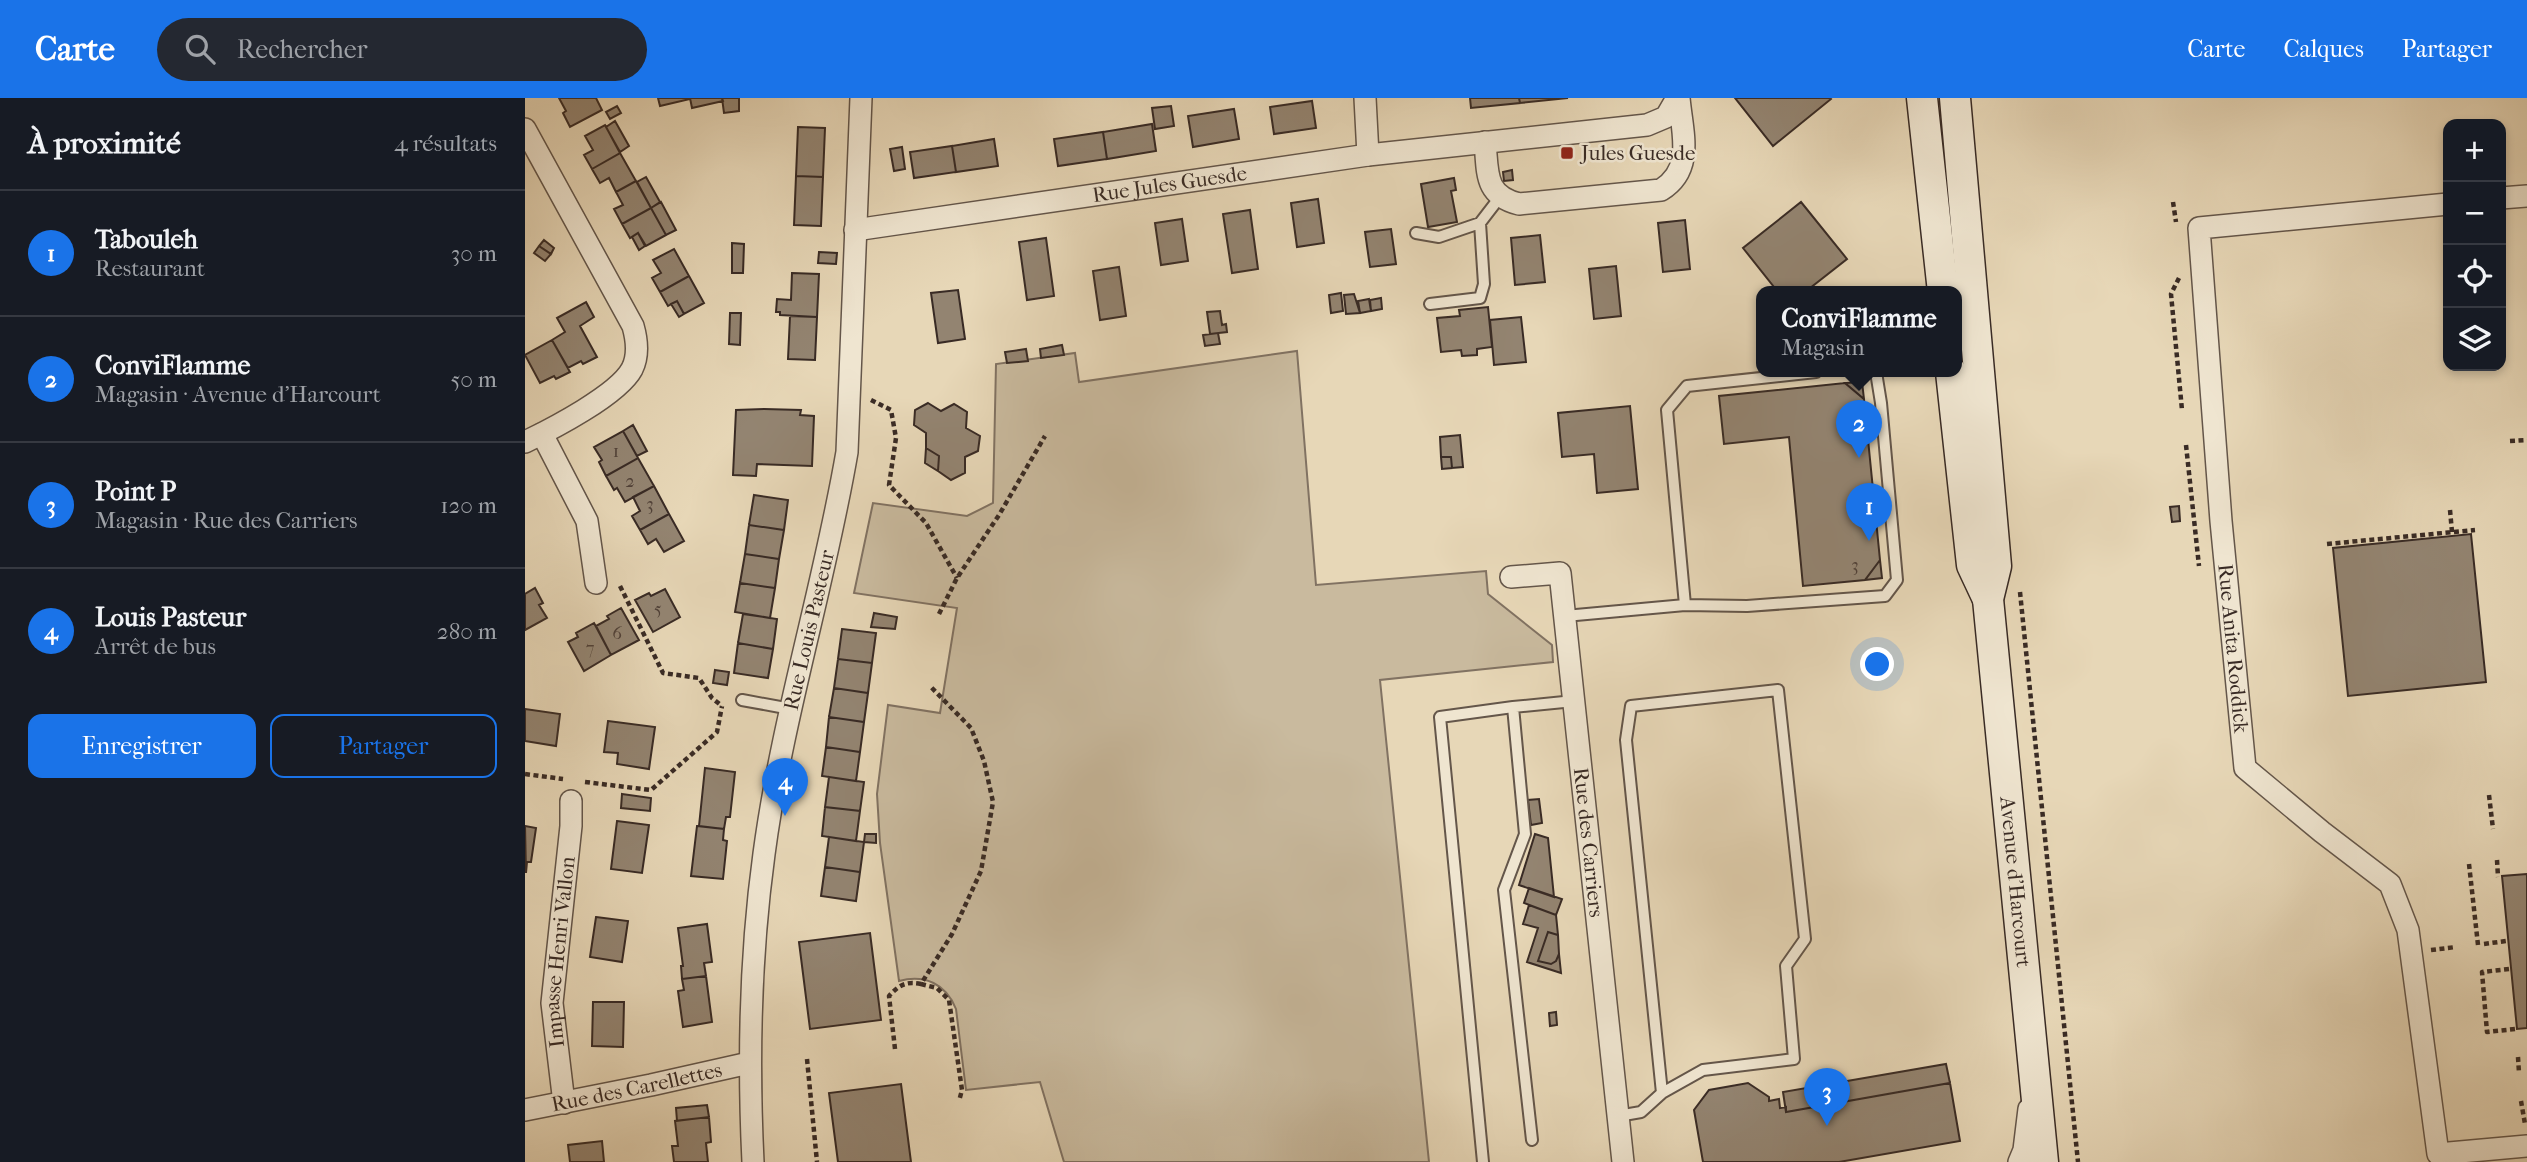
<!DOCTYPE html>
<html lang="fr">
<meta charset="utf-8">
<style>
:root{--surface:#171b24;--page:#242831;--text:#f1f3f6;--muted:#9ea1a6;--line:#363941;--accent:#1a73e8}
body{margin:0;font-family:"IM FELL French Canon",serif;background:var(--page);color:var(--text)}
.controls{position:absolute;right:21px;top:21px;display:grid;overflow:hidden;border-radius:14px;box-shadow:0 4px 10px #0003}
.controls button{width:63px;height:63px;display:grid;place-items:center;padding:0;border:0;border-bottom:2px solid var(--line);background:var(--surface);color:var(--text);font:35px sans-serif}
.you{position:absolute;left:1353px;top:567px;width:24px;height:24px;margin:-18px;border:5px solid #fff;border-radius:50%;background:#1a73e8;box-shadow:0 0 0 10px #1a73e833}
.badge{display:grid;place-items:center;width:46px;height:46px;border-radius:50%;background:var(--accent);color:#fff;font-size:23px;font-weight:700}
.pin{position:absolute;translate:-50% -58px;filter:drop-shadow(0 2px 4px #0008)}
.pin::after{content:'';position:absolute;top:37px;width:24px;height:21px;background:inherit;clip-path:polygon(0 0,100% 0,50% 100%)}
.popup{position:absolute;left:1231px;top:188px;width:206px;height:91px;box-sizing:border-box;display:grid;place-content:center;border-radius:14px;background:var(--surface);filter:drop-shadow(0 2px 5px #0005);font-size:23px;white-space:nowrap;color:var(--muted)}
.popup b{font-size:26px;color:var(--text)}
.popup::after{content:'';position:absolute;left:50%;top:100%;margin-left:-14px;border:14px solid transparent;border-top-color:var(--surface)}
.list{margin:0;padding:0;list-style:none}
h2{display:flex;justify-content:space-between;align-items:center;height:91px;margin:0;padding:0 28px;font-size:30px}
h2 small{font-size:23px;font-weight:400;color:var(--muted)}
.list li{display:grid;grid-template-columns:46px 1fr auto;gap:21px;align-items:center;box-sizing:border-box;height:126px;padding:0 28px;border-top:2px solid var(--line)}
.list b{display:block;font-size:26px;white-space:nowrap}
.list p{margin:0;font-size:23px;white-space:nowrap;color:var(--muted)}
.list em{font-size:23px;font-style:normal;color:var(--muted)}
.actions{display:flex;gap:14px;padding:21px 28px}
.actions a{flex:1;padding:16px 0;border:2px solid var(--accent);border-radius:14px;text-align:center;font-size:24px;color:var(--accent)}
.actions .main{background:var(--accent);color:#fff}
.icon{flex:none;width:38px;height:38px;fill:none;stroke:currentColor;stroke-width:2;stroke-linecap:round;stroke-linejoin:round}
.map{position:relative;flex:none;width:2002px;height:1064px;overflow:hidden}
header{display:flex;align-items:center;gap:42px;box-sizing:border-box;height:98px;padding:0 35px;background:var(--accent);color:#fff}
header strong{font-size:33px}
nav{display:flex;gap:38px;margin-inline-start:auto;font-size:24px}
.search{width:490px;height:63px;background:var(--page);display:flex;align-items:center;gap:18px;box-sizing:border-box;padding:0 24px;border-radius:38px;color:var(--muted);font-size:26px}
main{display:flex}
aside{flex:1;background:var(--surface)}
.map>svg:first-child{display:block}
.green{fill:#c9ba9e;stroke:#817262;stroke-width:2}
.building{fill:#938471;stroke:#392b25;stroke-width:2}
.lines{fill:none;stroke-linecap:round;stroke-linejoin:round}
.service-casing{stroke:#64564a;stroke-width:14}
.minor-casing{stroke:#64564a;stroke-width:24}
.secondary-casing{stroke:#392b25;stroke-width:33}
.path{stroke:#392b25;stroke-width:4.5;stroke-dasharray:5 3.5;stroke-linecap:butt}
.service{stroke:#efe5d0;stroke-width:10}
.minor{stroke:#efe5d0;stroke-width:21}
.secondary{stroke:#efe5d0;stroke-width:30}
.poi-dot{fill:#8f2418;stroke:#efe5d0;stroke-width:2.5}
.labels{text-anchor:middle;stroke-width:5;stroke-linejoin:round;paint-order:stroke}
.number-label{font-size:18px;fill:#504138}
.poi-label{font-size:21px;fill:#392b25;stroke:#efe5d0;text-anchor:start}
.street-label{font-size:21px;fill:#392b25;stroke:#efe5d0}
</style>
<header>
<strong>Carte</strong>
<div class="search"><svg class="icon" aria-label="search" viewBox="0 0 24 24"><circle cx="10" cy="10" r="6"/><path d="M15 15l6 6"/></svg>Rechercher</div>
<nav><a>Carte</a><a>Calques</a><a>Partager</a></nav>
</header>
<main>
<aside>
<h2>À proximité<small>4 résultats</small></h2>
<ul class="list">
<li><span class="badge">1</span><div><b>Tabouleh</b><p>Restaurant</p></div><em>30 m</em></li>
<li><span class="badge">2</span><div><b>ConviFlamme</b><p>Magasin · Avenue d'Harcourt</p></div><em>50 m</em></li>
<li><span class="badge">3</span><div><b>Point P</b><p>Magasin · Rue des Carriers</p></div><em>120 m</em></li>
<li><span class="badge">4</span><div><b>Louis Pasteur</b><p>Arrêt de bus</p></div><em>280 m</em></li>
</ul>
<div class="actions"><a class="main">Enregistrer</a><a>Partager</a></div>
</aside>
<div class="map">
<svg width="2002" height="1064" viewBox="0 0 2002 1064">
<rect width="100%" height="100%" fill="#e7d7b7"/>
<filter id="stains"><feTurbulence type="fractalNoise" baseFrequency=".00286" numOctaves="4"/><feColorMatrix values="0 0 0 0 .2 0 0 0 0 .09 0 0 0 0 .02 0 0 0 .5 -.17"/></filter>
<radialGradient id="worn" r=".72"><stop offset=".6" stop-color="#630" stop-opacity="0"/><stop offset="1" stop-color="#630" stop-opacity=".3"/></radialGradient>
<path class="green" d="M 772,253 L 791,487 L 961,473 L 963,496 L 1027,547 L 1028,564 L 855,582 L 904,1064 L 539,1064 L 515,984 L 441,992 L 431,911 C 421,886 400,876 374,883 L 355,745 L 352,696 L 363,607 L 415,615 L 432,510 L 329,495 L 348,405 L 442,418 L 468,405 L 471,266 L 550,255 L 554,284 Z"/>
<path class="building" d="M 34,0 L 71,0 L 77,12 L 45,29 L 38,15 L 41,13 Z
M 133,0 L 165,0 L 165,1 L 135,8 Z
M 165,0 L 202,0 L 197,0 L 198,3 L 167,10 Z
M 197,0 L 214,0 L 214,13 L 199,15 Z
M 945,0 L 994,0 L 995,5 L 946,10 Z
M 994,0 L 1043,0 L 995,5 Z
M 1210,0 L 1305,0 L 1306,1 L 1248,48 Z
M 787,3 L 791,30 L 749,36 L 745,9 Z
M 92,8 L 96,15 L 85,21 L 81,14 Z
M 646,8 L 649,28 L 630,31 L 627,10 Z
M 709,11 L 714,41 L 668,49 L 663,18 Z
M 90,23 L 104,48 L 95,54 L 81,29 Z
M 627,26 L 631,53 L 582,61 L 578,34 Z
M 80,27 L 95,55 L 67,71 L 59,57 L 68,52 L 60,38 Z
M 273,29 L 300,30 L 298,79 L 271,78 Z
M 578,34 L 582,61 L 533,68 L 529,41 Z
M 469,41 L 473,68 L 431,74 L 427,48 Z
M 427,48 L 431,74 L 389,80 L 385,54 Z
M 377,49 L 380,71 L 369,73 L 365,51 Z
M 95,55 L 111,83 L 91,94 L 84,80 L 75,85 L 67,71 Z
M 987,72 L 988,82 L 979,83 L 978,74 Z
M 271,78 L 298,79 L 296,128 L 269,127 Z
M 121,79 L 135,104 L 126,110 L 112,84 Z
M 929,80 L 931,92 L 926,93 L 932,124 L 903,129 L 896,86 Z
M 111,83 L 126,110 L 97,126 L 89,111 L 98,107 L 91,94 Z
M 793,101 L 799,145 L 772,149 L 766,105 Z
M 136,104 L 151,132 L 141,137 L 126,110 Z
M 1276,104 L 1322,161 L 1280,194 L 1253,194 L 1218,150 Z
M 126,110 L 141,137 L 121,148 L 113,135 L 105,140 L 97,126 Z
M 725,112 L 733,171 L 707,175 L 698,116 Z
M 657,121 L 663,163 L 636,167 L 630,125 Z
M 1160,122 L 1165,171 L 1138,174 L 1133,125 Z
M 866,131 L 871,166 L 845,169 L 840,134 Z
M 113,135 L 120,148 L 114,152 L 107,139 Z
M 1015,137 L 1020,184 L 990,187 L 986,140 Z
M 521,140 L 529,198 L 502,202 L 494,144 Z
M 19,142 L 29,150 L 26,156 L 14,148 Z
M 207,145 L 219,146 L 218,175 L 207,175 Z
M 14,148 L 26,156 L 20,163 L 9,155 Z
M 149,151 L 164,178 L 135,194 L 127,180 L 136,175 L 128,162 Z
M 294,154 L 312,155 L 311,166 L 293,165 Z
M 1091,168 L 1096,218 L 1069,221 L 1064,171 Z
M 594,169 L 601,218 L 575,222 L 568,173 Z
M 267,175 L 294,176 L 292,219 L 255,217 L 255,214 L 251,214 L 252,201 L 266,202 Z
M 164,178 L 179,205 L 159,216 L 152,203 L 143,208 L 135,194 Z
M 433,192 L 440,241 L 413,245 L 406,195 Z
M 816,195 L 818,213 L 806,215 L 804,197 Z
M 829,196 L 835,215 L 821,216 L 819,197 Z
M 856,200 L 857,211 L 846,213 L 845,202 Z
M 844,201 L 846,213 L 835,215 L 833,203 Z
M 152,203 L 159,216 L 154,219 L 146,206 Z
M 61,204 L 69,219 L 55,228 L 72,259 L 58,266 L 56,263 L 43,270 L 27,242 L 40,234 L 32,220 Z
M 963,209 L 967,249 L 952,251 L 952,257 L 937,258 L 936,252 L 916,254 L 912,220 L 935,218 L 934,212 Z
M 695,213 L 697,227 L 701,226 L 702,234 L 685,236 L 682,214 Z
M 205,215 L 216,215 L 215,247 L 204,246 Z
M 265,218 L 292,219 L 290,262 L 263,261 Z
M 996,219 L 1001,264 L 969,267 L 965,222 Z
M 693,235 L 695,246 L 680,248 L 678,237 Z
M 27,242 L 45,274 L 31,281 L 29,278 L 15,285 L 0,257 Z
M 537,247 L 539,257 L 516,260 L 515,251 Z
M 501,251 L 503,263 L 482,265 L 480,254 Z
M 1337,284 L 1339,301 L 1320,285 Z
M 1320,285 L 1339,301 L 1355,462 L 1340,482 L 1278,488 L 1264,339 L 1199,346 L 1194,298 Z
M 403,305 L 416,313 L 429,306 L 442,314 L 441,330 L 455,338 L 453,353 L 440,359 L 440,375 L 426,382 L 413,373 L 414,358 L 401,350 L 401,335 L 389,327 L 390,312 Z
M 1105,308 L 1113,391 L 1072,395 L 1069,356 L 1037,359 L 1033,315 Z
M 239,311 L 276,312 L 275,317 L 289,318 L 287,368 L 232,366 L 231,378 L 208,377 L 211,312 Z
M 108,327 L 122,353 L 112,358 L 98,333 Z
M 98,333 L 113,360 L 81,378 L 74,364 L 77,362 L 69,349 Z
M 935,337 L 938,369 L 927,370 L 926,359 L 916,359 L 915,339 Z
M 401,350 L 414,358 L 413,373 L 400,365 Z
M 916,359 L 926,359 L 927,370 L 917,371 Z
M 113,360 L 129,388 L 100,404 L 92,390 L 89,392 L 81,378 Z
M 129,388 L 144,416 L 115,432 L 107,418 L 115,413 L 108,399 Z
M 229,397 L 263,402 L 259,432 L 224,427 Z
M 1654,408 L 1655,423 L 1647,424 L 1645,409 Z
M 144,416 L 159,443 L 139,454 L 131,441 L 123,446 L 115,432 Z
M 224,427 L 259,432 L 254,461 L 220,456 Z
M 1946,436 L 1961,584 L 1823,598 L 1808,450 Z
M 220,456 L 254,461 L 250,490 L 215,485 Z
M 1355,462 L 1357,480 L 1340,482 Z
M 215,485 L 250,490 L 245,520 L 210,514 Z
M 10,490 L 18,505 L 14,507 L 22,520 L 0,532 L 0,496 Z
M 140,491 L 155,519 L 128,534 L 110,502 L 124,495 L 126,498 Z
M 96,510 L 114,542 L 86,557 L 71,528 L 84,521 L 82,518 Z
M 349,515 L 372,519 L 370,531 L 346,529 Z
M 218,516 L 252,521 L 248,551 L 213,545 Z
M 69,525 L 86,557 L 59,573 L 43,544 L 53,539 L 51,535 Z
M 317,531 L 351,535 L 347,565 L 313,561 Z
M 213,545 L 248,551 L 243,580 L 209,575 Z
M 313,561 L 347,565 L 343,595 L 309,590 Z
M 190,572 L 204,574 L 202,587 L 188,585 Z
M 309,590 L 343,595 L 339,624 L 304,619 Z
M 0,611 L 35,616 L 31,648 L 0,643 Z
M 304,619 L 339,624 L 335,654 L 301,649 Z
M 83,623 L 130,629 L 124,671 L 92,666 L 93,655 L 79,654 Z
M 301,649 L 335,654 L 331,683 L 297,678 Z
M 180,670 L 210,674 L 205,719 L 201,719 L 199,731 L 174,728 Z
M 304,679 L 339,684 L 335,713 L 300,709 Z
M 97,696 L 126,700 L 125,713 L 96,710 Z
M 1014,701 L 1017,725 L 1006,727 L 1003,702 Z
M 300,709 L 335,713 L 331,743 L 297,738 Z
M 92,723 L 124,727 L 117,775 L 86,771 Z
M 0,728 L 11,730 L 6,764 L 2,764 L 1,775 Z
M 172,728 L 199,731 L 198,742 L 202,743 L 198,781 L 166,778 Z
M 340,736 L 351,736 L 351,745 L 339,744 Z
M 1010,736 L 1023,740 L 1029,799 L 994,787 Z
M 304,739 L 339,744 L 335,774 L 300,769 Z
M 300,769 L 335,774 L 331,803 L 296,798 Z
M 2002,776 L 2002,930 L 1992,931 L 1977,778 Z
M 1004,790 L 1037,801 L 1031,817 L 999,805 Z
M 1004,807 L 1031,817 L 1033,837 L 1023,834 L 1013,863 L 1026,866 L 1031,863 L 1034,856 L 1036,875 L 1002,864 L 1013,830 L 998,826 Z
M 71,819 L 103,823 L 97,864 L 65,859 Z
M 182,826 L 187,864 L 179,865 L 181,878 L 157,881 L 156,868 L 158,868 L 153,830 Z
M 1023,834 L 1033,837 L 1034,856 L 1031,863 L 1026,866 L 1013,863 Z
M 345,835 L 356,922 L 285,931 L 274,844 Z
M 181,878 L 187,924 L 158,929 L 153,893 L 159,892 L 157,881 Z
M 68,904 L 99,904 L 98,949 L 67,948 Z
M 1031,914 L 1032,927 L 1025,928 L 1024,915 Z
M 1421,966 L 1425,985 L 1261,1014 L 1258,994 Z
M 1223,985 L 1244,999 L 1244,1003 L 1254,1001 L 1255,1010 L 1261,1009 L 1261,1014 L 1425,985 L 1435,1043 L 1314,1064 L 1178,1064 L 1169,1012 L 1184,992 Z
M 376,986 L 386,1064 L 313,1064 L 304,995 Z
M 182,1007 L 184,1019 L 152,1023 L 151,1010 Z
M 184,1019 L 186,1044 L 181,1045 L 183,1064 L 149,1064 L 147,1048 L 153,1048 L 150,1023 Z
M 77,1043 L 79,1064 L 45,1064 L 43,1047 Z"/>
<g class="lines">
<defs>
<path id="service" d="M 891,135 L 914,139 L 955,125
M 905,206 L 955,200 L 959,186 L 955,125 L 975,99
M 1160,507 L 1142,312 L 1162,288 L 1291,274
M 1040,518 L 1160,507 L 1222,508 L 1360,498 L 1372,482 L 1356,305 L 1351,274
M 217,602 L 266,611
M 1093,1018 L 1116,1014 L 1137,995 L 1178,972 L 1269,961 L 1261,868 L 1280,841 L 1253,592 L 1106,608 L 1101,642 L 1137,995
M 1007,1042 L 979,792 L 1000,736 L 988,609 L 1049,603
M 958,1064 L 915,619 L 988,609"/>
<g id="minor">
<path d="M 840,0 L 843,57"/>
<path d="M 0,31 L 108,228 C 112,242 114,257 107,271 C 93,297 27,331 0,344"/>
<path d="M 960,44 C 963,75 959,97 994,106 L 1136,92 C 1170,71 1157,34 1154,0"/>
<path d="M 1976,100 L 2002,98"/>
<path id="s1" d="M 1923,106 L 1674,130 L 1696,423 L 1720,670 L 1797,734 L 1865,786 L 1883,832 L 1913,1056 L 2002,1048"/>
<path id="s2" d="M 330,132 L 843,57 L 1122,27 L 1141,19 L 1152,0"/>
<path d="M 17,336 L 62,423 L 71,485"/>
<path id="s3" d="M 986,479 L 1035,475 L 1098,1064"/>
<path id="s4" d="M 39,1005 L 27,905 L 46,728 L 46,703"/>
<path id="s5" d="M 0,1012 L 126,987 L 224,965"/>
<path id="s6" d="M 228,1064 C 223,961 225,858 239,756 C 257,620 299,489 322,354 L 336,0"/>
<path d="M 1494,1064 L 1499,1052 L 1504,1011"/>
</g>
<g id="secondary">
<path d="M 1397,0 L 1418,194"/>
<path id="s7" d="M 1430,0 L 1471,468 L 1463,501 L 1518,1064"/>
<path d="M 1426,274 L 1447,467 L 1463,501"/>
</g>
</defs>
<use href="#service" class="service-casing"/>
<use href="#minor" class="minor-casing"/>
<use href="#secondary" class="secondary-casing"/>
<path class="path" d="M 1648,104 L 1651,124
M 1654,180 L 1646,196 L 1657,312
M 346,302 L 366,312 L 371,340 L 364,387 L 401,425 L 432,480
M 1985,343 L 2002,342
M 1661,347 L 1674,468
M 1925,412 L 1927,434
M 1802,446 L 1950,432
M 95,488 L 138,575 L 174,580 L 187,600 L 197,608
M 1495,494 L 1553,1064
M 414,516 L 432,480 L 474,417 L 520,338
M 0,676 L 38,681
M 60,684 L 126,692 L 192,634 L 197,608
M 1964,697 L 1968,731
M 1972,762 L 1973,779
M 1944,766 L 1953,847
M 1959,846 L 1981,843
M 1906,852 L 1931,849
M 1984,871 L 1957,874 L 1962,934 L 1990,931
M 396,886 L 412,890 L 424,902 L 437,992 L 434,1003
M 370,951 L 364,898 C 374,887 381,883 396,886 L 427,836 L 456,773 L 468,704 L 459,663 L 446,630 L 406,589
M 1993,959 L 1994,975
M 282,961 L 292,1064
M 1996,1003 L 2000,1026"/>
<use href="#service" class="service"/>
<use href="#minor" class="minor"/>
<use href="#secondary" class="secondary"/>
</g>
<rect class="poi-dot" x="1035" y="48" width="14" height="14" rx="3.5"/>
<g class="labels">
<g class="number-label">
<text x="91" y="359">1</text>
<text x="105" y="389">2</text>
<text x="125" y="412">3</text>
<text x="1330" y="473">3</text>
<text x="133" y="517">5</text>
<text x="92" y="541">6</text>
<text x="65" y="556">7</text>
</g>
<g class="poi-label">
<text x="1056" y="62">Jules Guesde</text>
</g>
<g class="street-label">
<text dy="7" stroke="none"><textPath href="#s2" startOffset="318">Rue Jules Guesde</textPath></text>
<text dy="7" stroke="none"><textPath href="#s6" startOffset="537">Rue Louis Pasteur</textPath></text>
<text dy="7" stroke="none"><textPath href="#s1" startOffset="672">Rue Anita Roddick</textPath></text>
<text dy="7" stroke="none"><textPath href="#s3" startOffset="320">Rue des Carriers</textPath></text>
<text dy="7" stroke="none"><textPath href="#s7" startOffset="788">Avenue d'Harcourt</textPath></text>
<text dy="7" stroke="none"><textPath href="#s4" startOffset="152">Impasse Henri Vallon</textPath></text>
<text dy="7" stroke="none"><textPath href="#s5" startOffset="114">Rue des Carellettes</textPath></text>
</g>
</g>
<rect width="100%" height="100%" filter="url(#stains)"/>
<rect width="100%" height="100%" fill="url(#worn)"/>
</svg>
<div class="controls">
<button>+</button>
<button>−</button>
<button><svg class="icon" aria-label="locate" viewBox="0 0 24 24"><circle cx="12" cy="12" r="6"/><path d="M12 2v4M12 18v4M2 12h4M18 12h4"/></svg></button>
<button><svg class="icon" aria-label="layers" viewBox="0 0 24 24"><path d="M12 4l9 5-9 5-9-5zM3 14l9 5 9-5"/></svg></button>
</div>
<div class="you"></div>
<div class="pin badge" style="left:1344px;top:443px">1</div>
<div class="pin badge" style="left:1334px;top:360px">2</div>
<div class="popup"><b>ConviFlamme</b>Magasin</div>
<div class="pin badge" style="left:1302px;top:1028px">3</div>
<div class="pin badge" style="left:260px;top:718px">4</div>
</div>
</main>
